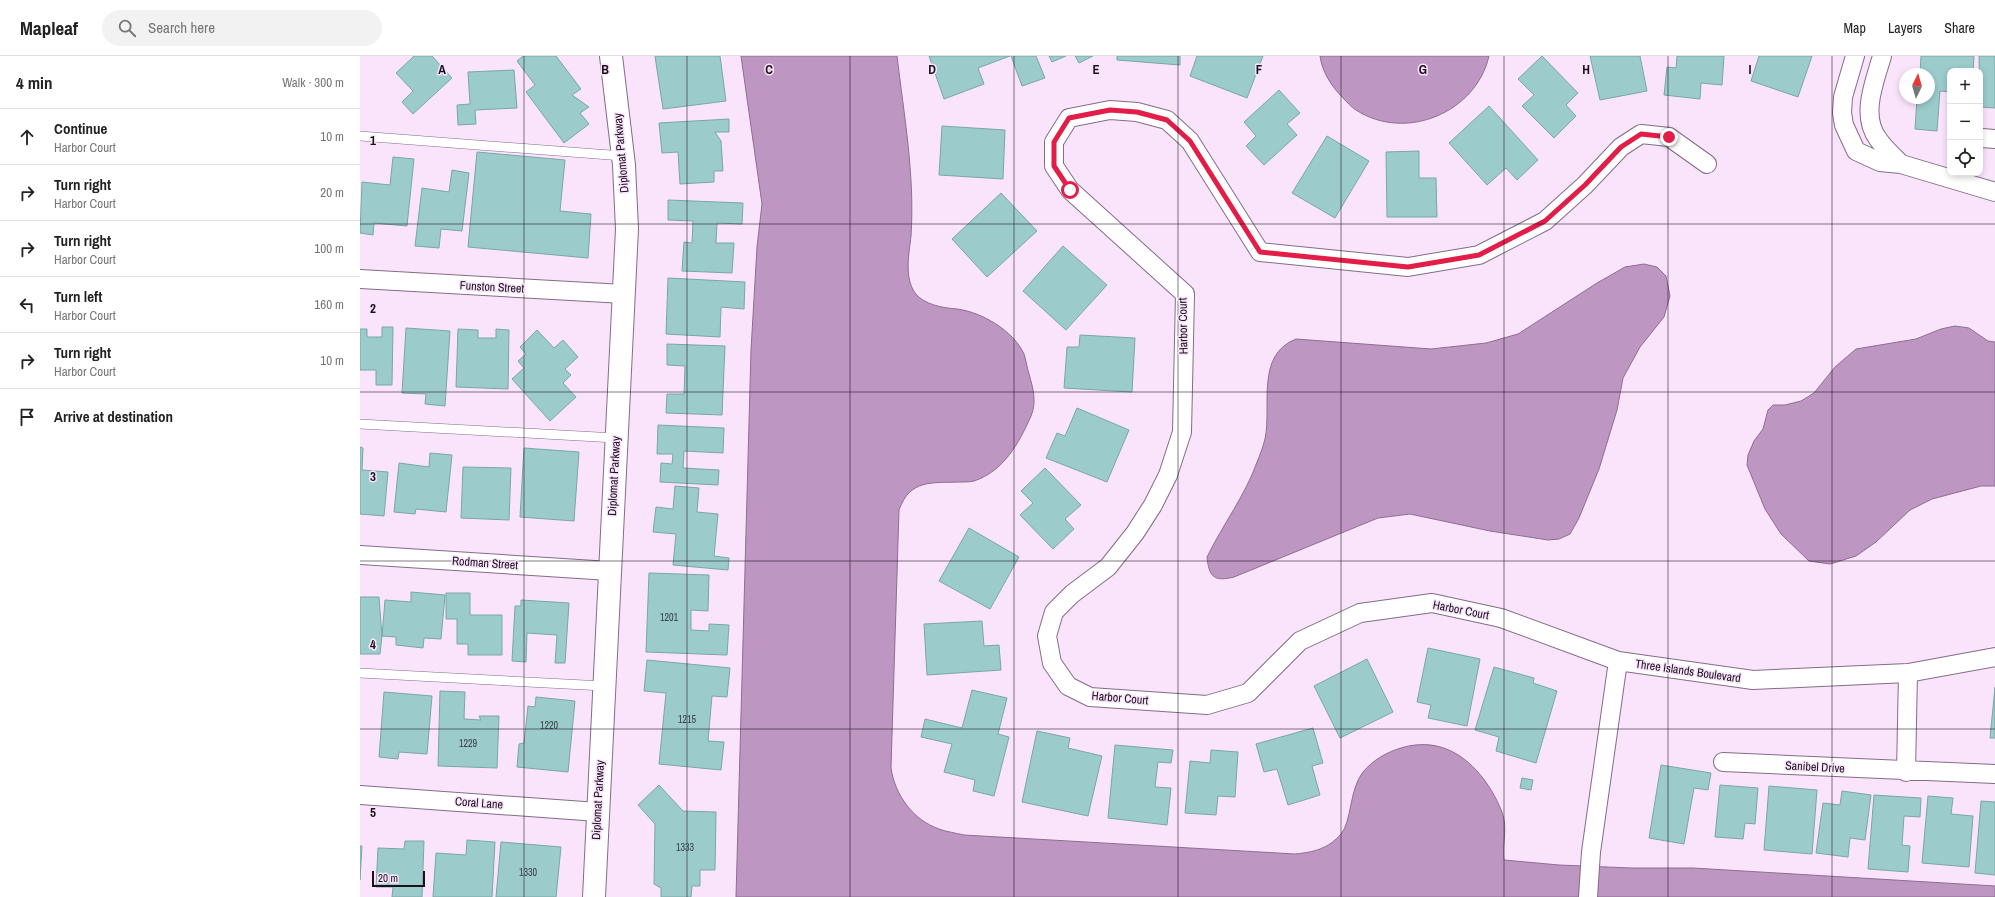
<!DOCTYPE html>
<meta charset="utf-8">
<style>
:root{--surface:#fff;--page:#f2f2f2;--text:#222;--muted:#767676;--line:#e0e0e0}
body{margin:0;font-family:"Archivo Narrow",sans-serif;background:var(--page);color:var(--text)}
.controls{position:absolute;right:12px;top:12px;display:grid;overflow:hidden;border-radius:8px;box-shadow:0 2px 6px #0003}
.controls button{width:36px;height:36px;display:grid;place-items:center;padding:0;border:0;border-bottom:1px solid var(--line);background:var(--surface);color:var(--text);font:20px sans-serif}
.compass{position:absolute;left:1539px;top:12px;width:36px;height:36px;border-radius:50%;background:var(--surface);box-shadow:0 2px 6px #0003;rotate:5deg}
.scale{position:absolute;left:12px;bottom:10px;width:53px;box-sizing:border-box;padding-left:4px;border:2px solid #1a111b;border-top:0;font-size:11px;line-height:14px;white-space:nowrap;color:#1a111b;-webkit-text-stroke:3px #fae4fc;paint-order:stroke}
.stop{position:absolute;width:12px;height:12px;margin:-9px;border:3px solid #e11d48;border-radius:50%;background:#fff}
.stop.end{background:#e11d48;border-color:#fff;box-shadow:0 1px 4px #0008}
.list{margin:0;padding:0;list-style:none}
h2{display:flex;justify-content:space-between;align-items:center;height:52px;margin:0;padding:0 16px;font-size:17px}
h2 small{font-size:13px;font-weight:400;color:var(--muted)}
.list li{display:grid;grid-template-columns:26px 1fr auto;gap:12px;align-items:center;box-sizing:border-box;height:56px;padding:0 16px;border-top:1px solid var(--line)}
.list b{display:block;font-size:15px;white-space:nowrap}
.list p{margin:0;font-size:13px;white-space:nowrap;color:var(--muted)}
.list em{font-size:13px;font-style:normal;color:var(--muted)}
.icon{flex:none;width:22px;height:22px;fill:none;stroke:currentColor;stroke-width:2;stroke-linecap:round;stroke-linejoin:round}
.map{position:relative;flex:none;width:1635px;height:841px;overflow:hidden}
header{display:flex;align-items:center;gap:24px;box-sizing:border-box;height:56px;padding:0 20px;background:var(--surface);border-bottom:1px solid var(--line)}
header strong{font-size:19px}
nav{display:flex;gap:22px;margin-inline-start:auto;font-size:14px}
.search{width:280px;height:36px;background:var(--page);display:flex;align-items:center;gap:10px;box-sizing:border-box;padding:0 14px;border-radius:22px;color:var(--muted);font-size:15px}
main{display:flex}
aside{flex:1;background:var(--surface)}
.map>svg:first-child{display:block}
.water{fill:#be96c2;stroke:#8d6e90}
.building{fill:#9bcbcb;stroke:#78a7a7}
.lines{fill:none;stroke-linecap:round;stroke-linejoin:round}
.service-casing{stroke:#846c87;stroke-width:10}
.minor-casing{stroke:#846c87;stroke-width:20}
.tertiary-casing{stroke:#846c87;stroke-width:24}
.service{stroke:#fff;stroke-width:9}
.minor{stroke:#fff;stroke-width:18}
.tertiary{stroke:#fff;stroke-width:22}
.route{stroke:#e11d48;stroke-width:5}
.grid{fill:none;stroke:#1a111b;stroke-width:1;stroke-opacity:0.55}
.labels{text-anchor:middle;stroke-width:3;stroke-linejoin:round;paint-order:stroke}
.number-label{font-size:10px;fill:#3a4047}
.street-label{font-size:12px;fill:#1a111b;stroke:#fae4fc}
.grid-label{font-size:13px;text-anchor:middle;font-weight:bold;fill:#1a111b;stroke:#fae4fc;stroke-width:3;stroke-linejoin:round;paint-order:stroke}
</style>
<header>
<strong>Mapleaf</strong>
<div class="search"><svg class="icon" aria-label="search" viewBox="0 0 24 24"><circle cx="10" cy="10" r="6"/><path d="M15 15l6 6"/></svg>Search here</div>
<nav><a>Map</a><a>Layers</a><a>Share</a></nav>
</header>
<main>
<aside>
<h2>4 min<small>Walk · 300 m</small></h2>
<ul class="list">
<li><svg class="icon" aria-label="ahead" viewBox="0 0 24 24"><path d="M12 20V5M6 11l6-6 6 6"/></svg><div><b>Continue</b><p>Harbor Court</p></div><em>10 m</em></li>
<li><svg class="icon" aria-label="right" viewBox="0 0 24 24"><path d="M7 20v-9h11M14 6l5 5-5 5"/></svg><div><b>Turn right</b><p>Harbor Court</p></div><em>20 m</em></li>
<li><svg class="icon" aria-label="right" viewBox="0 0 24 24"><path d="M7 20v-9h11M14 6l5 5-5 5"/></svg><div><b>Turn right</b><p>Harbor Court</p></div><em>100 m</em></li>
<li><svg class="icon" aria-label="left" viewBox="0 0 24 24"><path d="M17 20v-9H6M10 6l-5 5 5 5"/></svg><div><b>Turn left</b><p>Harbor Court</p></div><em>160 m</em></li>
<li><svg class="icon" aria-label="right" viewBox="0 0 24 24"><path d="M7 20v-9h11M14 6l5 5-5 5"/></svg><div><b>Turn right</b><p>Harbor Court</p></div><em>10 m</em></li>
<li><svg class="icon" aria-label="arrive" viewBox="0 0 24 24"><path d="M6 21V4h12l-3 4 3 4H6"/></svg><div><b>Arrive at destination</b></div></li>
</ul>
</aside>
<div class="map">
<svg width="1635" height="841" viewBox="0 0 1635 841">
<rect width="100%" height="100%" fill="#fae4fc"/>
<path class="water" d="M 381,0 L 537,0 C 544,59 555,120 551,180 C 549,198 544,221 555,237 C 564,249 584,252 597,253 C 621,256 653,274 664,298 C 666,304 667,312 669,318 C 673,332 677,346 671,360 C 659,387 644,415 614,425 C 610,426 604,426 599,426 C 572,427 550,423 539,454 L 531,712 C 535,739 553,764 579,773 C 587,776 596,777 604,779 L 935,798 C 954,796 968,793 981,778 C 992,765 989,734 1003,716 C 1013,704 1027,696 1041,692 C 1090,677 1125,714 1142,756 C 1148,772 1142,788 1144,804 L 1199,809 L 1271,812 L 1333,812 L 1635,830 L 1635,841 L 376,841 L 391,294 L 397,191 L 402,148 Z
M 960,0 L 1129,0 C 1116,57 1045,86 996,54 C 991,51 987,46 983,42 C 972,31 962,16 960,0 Z
M 1284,208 L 1297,211 L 1306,220 L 1310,240 L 1304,261 L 1280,291 L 1263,322 L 1257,354 L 1239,413 L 1219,462 L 1210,478 L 1199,483 L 1188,484 L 1130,475 L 1050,458 L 1018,462 L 874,521 C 854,526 849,521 847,501 C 862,470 886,438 897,406 C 900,399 903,391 905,383 C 912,350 895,299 936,283 L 1071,293 L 1126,287 L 1158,278 L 1237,227 L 1265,211 Z
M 1595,270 L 1609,272 L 1628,285 L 1635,286 L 1635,430 L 1621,430 L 1572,443 L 1550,454 L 1516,486 L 1496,500 L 1470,508 L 1449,505 L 1421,478 L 1405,453 L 1387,409 L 1388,399 L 1394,385 L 1403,373 L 1408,354 L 1413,349 L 1425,349 L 1441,345 L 1454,337 L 1475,311 L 1496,293 L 1556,283 L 1581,273 Z"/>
<path class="building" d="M 54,0 L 72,0 L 92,22 L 53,58 L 42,46 L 53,35 L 36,17 Z
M 163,0 L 196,0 L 221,33 L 212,39 L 229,51 L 220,57 L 229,68 L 204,87 L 166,36 L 175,29 L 157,5 Z
M 295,0 L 360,0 L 366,45 L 303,53 Z
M 569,0 L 650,0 L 618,12 L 624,28 L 584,43 Z
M 651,0 L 676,0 L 685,22 L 662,30 Z
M 689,0 L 706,0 L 692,6 Z
M 715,0 L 733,0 L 719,7 Z
M 757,0 L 820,0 L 820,9 L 757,4 Z
M 837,0 L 903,0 L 887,42 L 830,20 Z
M 1182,0 L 1218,37 L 1206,49 L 1216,60 L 1194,82 L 1162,50 L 1174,39 L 1158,23 Z
M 1230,0 L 1280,0 L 1287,35 L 1240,44 Z
M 1317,0 L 1364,0 L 1362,29 L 1341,27 L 1340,43 L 1304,39 L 1307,11 L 1316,12 Z
M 1399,0 L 1452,0 L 1438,41 L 1391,25 Z
M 1561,0 L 1614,0 L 1613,15 L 1590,15 L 1590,36 L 1580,35 L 1577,75 L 1555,73 L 1557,42 L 1569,42 L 1569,18 L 1560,18 Z
M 1619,0 L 1635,0 L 1635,52 L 1620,51 Z
M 154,14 L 157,52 L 115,54 L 116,68 L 98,69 L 97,49 L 110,48 L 108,16 Z
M 919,34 L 940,57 L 927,68 L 937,79 L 904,109 L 886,90 L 896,80 L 884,66 Z
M 1129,50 L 1178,104 L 1157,124 L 1146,112 L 1127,129 L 1089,87 Z
M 369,63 L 369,76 L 355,76 L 361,85 L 363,115 L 354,115 L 354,126 L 320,128 L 318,96 L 302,97 L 299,67 Z
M 582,70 L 645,74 L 643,123 L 579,119 Z
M 967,80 L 1009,105 L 975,162 L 932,137 Z
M 1059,95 L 1059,122 L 1076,122 L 1077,161 L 1027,161 L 1026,96 Z
M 117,96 L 205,104 L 200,155 L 231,158 L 228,202 L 108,191 Z
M 33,101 L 54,103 L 47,170 L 14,167 L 13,179 L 0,177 L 2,126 L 30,129 Z
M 92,114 L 109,117 L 102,175 L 81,173 L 79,192 L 55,190 L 62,132 L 89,136 Z
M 641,137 L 677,175 L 627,221 L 592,183 Z
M 308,144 L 383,147 L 382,168 L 357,167 L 356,187 L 374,187 L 372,217 L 322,215 L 324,186 L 332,187 L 333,165 L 308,164 Z
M 703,190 L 747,229 L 706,274 L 663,235 Z
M 308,222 L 385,226 L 384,253 L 361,251 L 360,281 L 306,278 Z
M 22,271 L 33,271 L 32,329 L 16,329 L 16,314 L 0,314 L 0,273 L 7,273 L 7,281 L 22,281 Z
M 46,272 L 90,275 L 85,350 L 65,348 L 66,338 L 42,337 Z
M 98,273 L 118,274 L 118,282 L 136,282 L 136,273 L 149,274 L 148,333 L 96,331 Z
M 177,274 L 194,292 L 203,284 L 218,301 L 205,313 L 211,319 L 203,327 L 216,341 L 190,365 L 152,323 L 164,312 L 158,305 L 166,298 L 160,291 Z
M 720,279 L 775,282 L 772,336 L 704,332 L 707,291 L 719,291 Z
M 307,288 L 365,290 L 362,359 L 306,357 L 307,338 L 324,338 L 325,310 L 307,309 Z
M 717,352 L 769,374 L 747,426 L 686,402 L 697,377 L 705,380 Z
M 298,369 L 364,372 L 363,397 L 324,395 L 323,412 L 359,414 L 358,429 L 300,426 L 301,407 L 312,408 L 313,398 L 297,398 Z
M 0,391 L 3,392 L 2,414 L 28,416 L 24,460 L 0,458 Z
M 164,392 L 219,396 L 214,465 L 160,461 Z
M 70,397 L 92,399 L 86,456 L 56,453 L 55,458 L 34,456 L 39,407 L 69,411 Z
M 103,411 L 151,412 L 149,464 L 101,462 Z
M 685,412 L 721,449 L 705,463 L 714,473 L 693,493 L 660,459 L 673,447 L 661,435 Z
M 315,430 L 339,432 L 337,456 L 358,458 L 354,500 L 369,502 L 368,514 L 313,509 L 316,478 L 293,476 L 296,451 L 313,453 Z
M 609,472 L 659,501 L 630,553 L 579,525 Z
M 289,517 L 349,519 L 348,555 L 331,554 L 331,574 L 349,575 L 349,568 L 369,569 L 367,599 L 286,596 Z
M 51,536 L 85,539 L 81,583 L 64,582 L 63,592 L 36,589 L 36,581 L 22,580 L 25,544 L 51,546 Z
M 86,537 L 110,537 L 110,559 L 142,559 L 142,599 L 108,599 L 108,588 L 97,588 L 97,563 L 86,563 Z
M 0,541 L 19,541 L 22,580 L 20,598 L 0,598 Z
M 161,544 L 209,547 L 205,607 L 195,607 L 197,579 L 167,577 L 166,606 L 152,605 L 155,550 L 161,550 Z
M 622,565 L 624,590 L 639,589 L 641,614 L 567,619 L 564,568 Z
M 1068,592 L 1120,603 L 1107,670 L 1068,662 L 1071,649 L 1057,646 Z
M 1007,603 L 1033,656 L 980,682 L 954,630 Z
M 287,604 L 370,612 L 367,641 L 352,640 L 348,685 L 364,686 L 361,714 L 299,708 L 306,637 L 284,635 Z
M 1134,611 L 1174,622 L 1173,627 L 1197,635 L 1176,707 L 1136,695 L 1139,681 L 1115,674 Z
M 1635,631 L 1635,682 L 1630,682 Z
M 612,634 L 647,642 L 638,678 L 649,681 L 634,740 L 613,735 L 615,724 L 584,716 L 592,688 L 561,681 L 565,663 L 602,672 Z
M 80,635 L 105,636 L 104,663 L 121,664 L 119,660 L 139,660 L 137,712 L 78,710 Z
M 24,636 L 72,640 L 67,698 L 39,696 L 38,703 L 19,701 Z
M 176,641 L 215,645 L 208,716 L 157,711 L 159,688 L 164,687 L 168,650 L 175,651 Z
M 953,672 L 963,707 L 952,710 L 960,739 L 928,749 L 917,713 L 904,716 L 896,688 Z
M 677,675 L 710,682 L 708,692 L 742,700 L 728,760 L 662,746 Z
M 755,689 L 813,694 L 811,707 L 798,706 L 795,731 L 811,732 L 807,769 L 748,762 Z
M 851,694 L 878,696 L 875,741 L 858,740 L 856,759 L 825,757 L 830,705 L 850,707 Z
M 1301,709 L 1351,717 L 1348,734 L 1334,732 L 1324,788 L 1289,782 Z
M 1162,722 L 1173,724 L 1171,734 L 1160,732 Z
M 299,729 L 323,755 L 356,756 L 355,814 L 340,814 L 340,830 L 332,830 L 331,841 L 301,841 L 301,832 L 294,828 L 295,768 L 278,749 Z
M 1360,729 L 1398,732 L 1395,768 L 1385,767 L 1383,783 L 1355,781 Z
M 1409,730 L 1457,734 L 1452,798 L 1404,794 Z
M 1482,735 L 1511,739 L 1505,784 L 1490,782 L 1488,801 L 1456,797 L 1463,747 L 1480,749 Z
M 1514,739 L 1561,742 L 1560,761 L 1544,760 L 1542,789 L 1550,790 L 1548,816 L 1508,813 Z
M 1568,740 L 1593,742 L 1591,758 L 1613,760 L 1609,811 L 1562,807 Z
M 1621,745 L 1635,746 L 1635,819 L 1615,817 Z
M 107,784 L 135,786 L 132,841 L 73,841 L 76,797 L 106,799 Z
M 45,785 L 64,785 L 62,841 L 32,841 L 33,831 L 16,831 L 18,792 L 44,793 Z
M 141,786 L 201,791 L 196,841 L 136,841 Z
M 0,790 L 2,790 L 0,824 Z"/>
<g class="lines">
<defs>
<path id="service" d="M 0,80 L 263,100
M 0,368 L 256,382
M 0,617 L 244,630"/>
<path id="minor" d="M 1495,0 L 1483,41 L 1482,57 L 1484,69 L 1496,95 L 1520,106 L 1541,108 L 1635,136
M 1522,0 C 1515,25 1500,59 1518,83 C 1524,92 1533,100 1541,108
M 1622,82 L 1635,83
M 1347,108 L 1309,81 L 1281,78 L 1261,91 L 1225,129 L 1185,165 L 1119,199 L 1048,211 L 900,196 L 830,85 L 807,64 L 777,56 L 750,54 L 709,62 L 694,86 L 694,110 L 710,134 L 825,238 L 822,376 L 808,419 L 793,449 L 775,477 L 748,511 L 712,538 L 694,556 L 687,580 L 692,607 L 708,630 L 730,641 L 847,649 L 888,637 L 940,585 L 1000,557 L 1072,547 L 1141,562 L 1258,605 L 1393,624 L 1548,617 L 1635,601
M 0,223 L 264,238
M 0,499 L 250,515
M 1363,706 L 1635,718
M 1546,716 L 1548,617
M 0,739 L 238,756
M 1228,841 L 1231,796 L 1258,605"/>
<path id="tertiary" d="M 234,841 L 267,173 L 264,109 L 251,0"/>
</defs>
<use href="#service" class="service-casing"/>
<use href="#minor" class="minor-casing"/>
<use href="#tertiary" class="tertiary-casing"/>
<use href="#service" class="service"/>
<use href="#minor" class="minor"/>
<use href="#tertiary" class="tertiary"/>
</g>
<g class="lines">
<path class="route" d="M 710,134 L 694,110 L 694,86 L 709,62 L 750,54 L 777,56 L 807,64 L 830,85 L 900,196 L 1048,211 L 1119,199 L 1185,165 L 1225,129 L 1261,91 L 1281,78 L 1309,81"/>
</g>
<path class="grid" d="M 164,0 L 164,841M 327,0 L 327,841M 490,0 L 490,841M 654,0 L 654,841M 818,0 L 818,841M 981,0 L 981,841M 1144,0 L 1144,841M 1308,0 L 1308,841M 1472,0 L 1472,841M 0,168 L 1635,168M 0,336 L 1635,336M 0,505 L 1635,505M 0,673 L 1635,673"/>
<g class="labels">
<g class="number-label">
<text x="309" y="565">1201</text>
<text x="327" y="667">1215</text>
<text x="189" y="673">1220</text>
<text x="108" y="691">1229</text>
<text x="325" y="795">1333</text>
<text x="168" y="820">1330</text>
</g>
<g class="street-label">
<text transform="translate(261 97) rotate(-95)" y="4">Diplomat Parkway</text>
<text transform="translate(132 231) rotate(3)" y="4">Funston Street</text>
<text transform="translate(823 270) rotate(-91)" y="4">Harbor Court</text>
<text transform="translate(254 420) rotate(-87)" y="4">Diplomat Parkway</text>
<text transform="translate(125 507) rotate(4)" y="4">Rodman Street</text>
<text transform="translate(1101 554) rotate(11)" y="4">Harbor Court</text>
<text transform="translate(1328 615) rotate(8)" y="4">Three Islands Boulevard</text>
<text transform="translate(760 642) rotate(5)" y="4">Harbor Court</text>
<text transform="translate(1455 711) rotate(3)" y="4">Sanibel Drive</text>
<text transform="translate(238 744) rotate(-87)" y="4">Diplomat Parkway</text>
<text transform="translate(119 747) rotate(4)" y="4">Coral Lane</text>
</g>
</g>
<g class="grid-label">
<text x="82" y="18">A</text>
<text x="245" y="18">B</text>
<text x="409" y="18">C</text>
<text x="572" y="18">D</text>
<text x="736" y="18">E</text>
<text x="899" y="18">F</text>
<text x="1063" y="18">G</text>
<text x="1226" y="18">H</text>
<text x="1390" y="18">I</text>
<text x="13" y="89">1</text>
<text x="13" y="257">2</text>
<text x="13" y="425">3</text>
<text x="13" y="593">4</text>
<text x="13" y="761">5</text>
</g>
</svg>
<div class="controls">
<button>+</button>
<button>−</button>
<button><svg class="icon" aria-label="locate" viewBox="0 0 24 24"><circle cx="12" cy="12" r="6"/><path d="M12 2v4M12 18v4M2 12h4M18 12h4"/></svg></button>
</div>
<svg class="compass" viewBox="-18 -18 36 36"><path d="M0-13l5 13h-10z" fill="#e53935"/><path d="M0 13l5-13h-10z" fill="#767676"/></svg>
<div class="scale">20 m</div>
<div class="stop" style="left:710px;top:134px"></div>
<div class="stop end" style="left:1309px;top:81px"></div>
</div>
</main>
